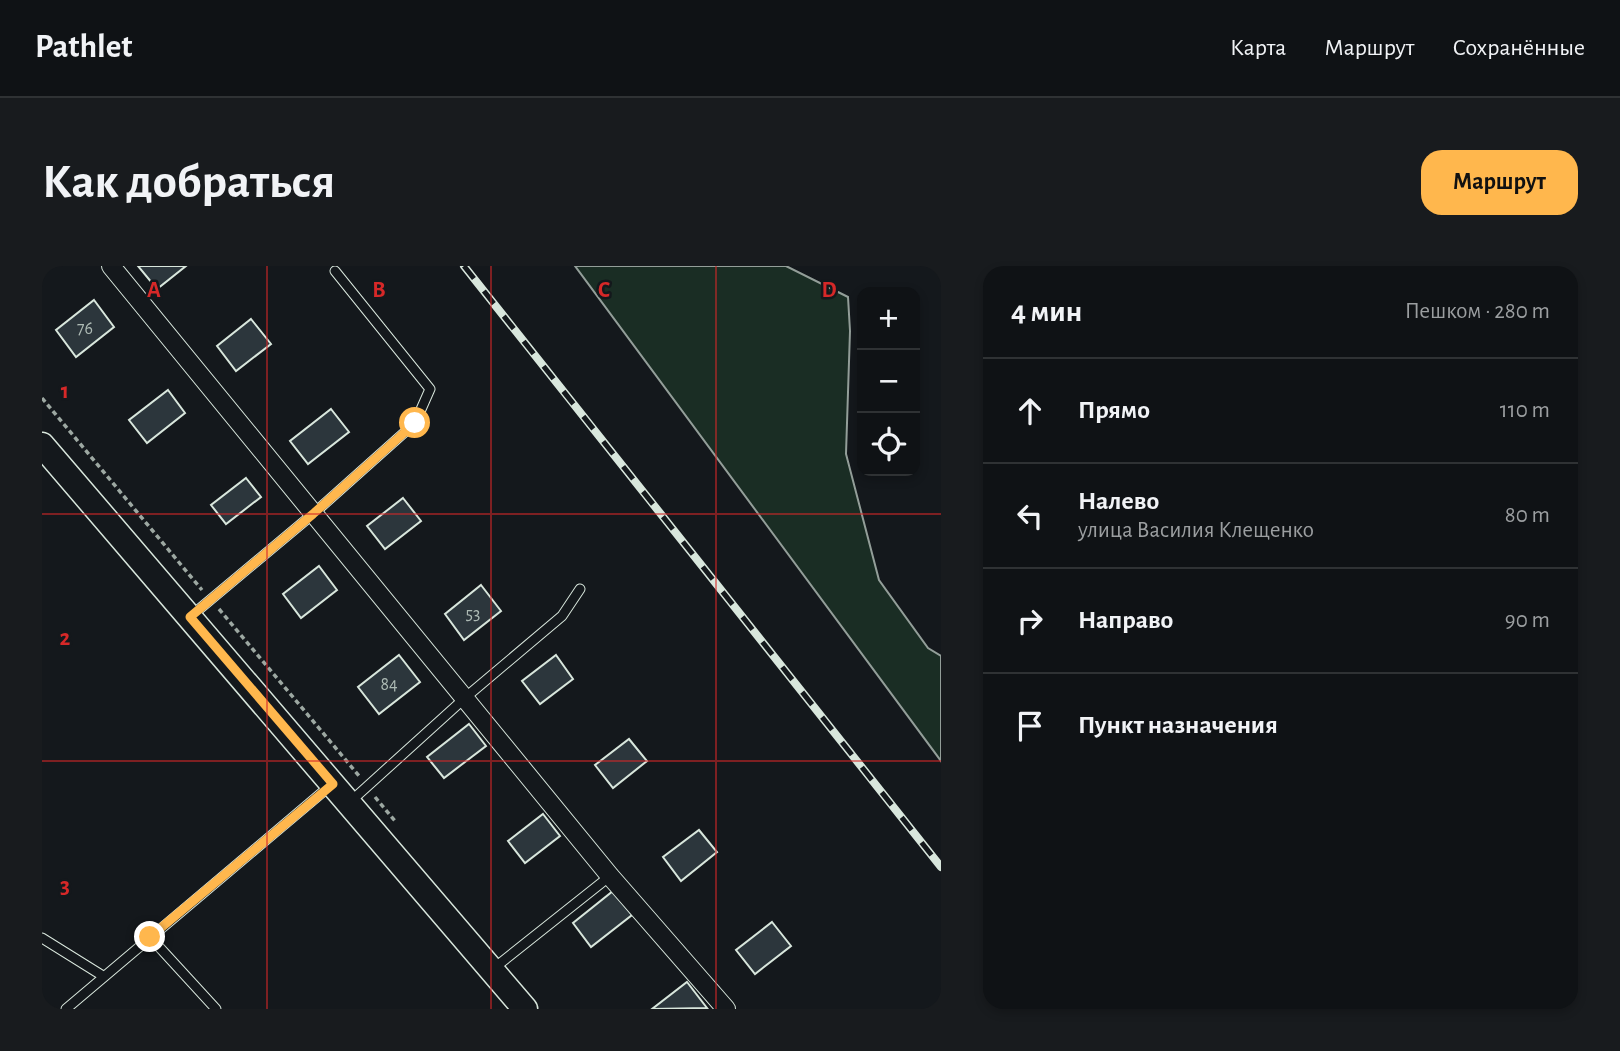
<!DOCTYPE html>
<html lang="ru">
<meta charset="utf-8">
<style>
:root{--surface:#0f1215;--page:#181b1e;--text:#f1f3f6;--muted:#9b9ea0;--line:#2f3234;--accent:#ffb74d}
body{margin:0;font-family:"Alegreya Sans",sans-serif;background:var(--page);color:var(--text)}
.controls{position:absolute;right:21px;top:21px;display:grid;overflow:hidden;border-radius:14px;box-shadow:0 4px 10px #0003}
.controls button{width:63px;height:63px;display:grid;place-items:center;padding:0;border:0;border-bottom:2px solid var(--line);background:var(--surface);color:var(--text);font:35px sans-serif}
.stop{position:absolute;width:21px;height:21px;margin:-16px;border:5px solid #ffb74d;border-radius:50%;background:#fff}
.stop.end{background:#ffb74d;border-color:#fff;box-shadow:0 2px 7px #0008}
.list{margin:0;padding:0;list-style:none}
h2{display:flex;justify-content:space-between;align-items:center;height:91px;margin:0;padding:0 28px;font-size:30px}
h2 small{font-size:23px;font-weight:400;color:var(--muted)}
.list li{display:grid;grid-template-columns:46px 1fr auto;gap:21px;align-items:center;box-sizing:border-box;height:105px;padding:0 28px;border-top:2px solid var(--line)}
.list b{display:block;font-size:26px;white-space:nowrap}
.list p{margin:0;font-size:23px;white-space:nowrap;color:var(--muted)}
.list em{font-size:23px;font-style:normal;color:var(--muted)}
.icon{flex:none;width:38px;height:38px;fill:none;stroke:currentColor;stroke-width:2;stroke-linecap:round;stroke-linejoin:round}
.map{position:relative;flex:none;width:899px;height:743px;overflow:hidden;border-radius:21px}
header{display:flex;align-items:center;gap:42px;box-sizing:border-box;height:98px;padding:0 35px;background:var(--surface);border-bottom:2px solid var(--line)}
header strong{font-size:33px}
nav{display:flex;gap:38px;margin-inline-start:auto;font-size:24px}
.intro{display:flex;align-items:center;justify-content:space-between;box-sizing:border-box;height:168px;padding:0 42px}
h1{margin:0;font-size:49px}
.button{padding:18px 32px;border-radius:21px;background:var(--accent);color:#111;font-size:24px;font-weight:700}
main{display:flex;gap:42px;padding:0 42px}
aside{flex:1;background:var(--surface);border-radius:21px;box-shadow:0 4px 10px #0003}
.map>svg:first-child{display:block}
.green{fill:#1a2d24;stroke:#939e99;stroke-width:2}
.building{fill:#2c363c;stroke:#d8e6dc;stroke-width:2}
.lines{fill:none;stroke-linecap:round;stroke-linejoin:round}
.lane-casing{stroke:#d8e6dc;stroke-width:11}
.street-casing{stroke:#d8e6dc;stroke-width:20}
.secondary-casing{stroke:#d8e6dc;stroke-width:27}
.path{stroke:#9da8a2;stroke-width:3.5;stroke-dasharray:5 3.5;stroke-linecap:butt}
.lane{stroke:#14181c;stroke-width:9}
.street{stroke:#14181c;stroke-width:18}
.secondary{stroke:#14181c;stroke-width:24}
.rail-casing{stroke:#d8e6dc;stroke-width:8}
.rail{stroke:#14181c;stroke-width:5;stroke-dasharray:16;stroke-linecap:butt}
.route{stroke:#ffb74d;stroke-width:9}
.grid{fill:none;stroke:#d62828;stroke-width:2;stroke-opacity:0.55}
.labels{text-anchor:middle;stroke-width:5;stroke-linejoin:round;paint-order:stroke}
.number-label{font-size:18px;fill:#adbab4}
.grid-label{font-size:23px;text-anchor:middle;font-weight:bold;fill:#d62828;stroke:#14181c;stroke-width:5;stroke-linejoin:round;paint-order:stroke}
</style>
<header>
<strong>Pathlet</strong>
<nav><a>Карта</a><a>Маршрут</a><a>Сохранённые</a></nav>
</header>
<div class="intro"><h1>Как добраться</h1><a class="button">Маршрут</a></div>
<main>
<div class="map">
<svg width="899" height="743" viewBox="0 0 899 743">
<rect width="100%" height="100%" fill="#14181c"/>
<path class="green" d="M 533,0 L 744,0 L 806,31 L 808,65 L 804,188 L 837,314 L 886,382 L 899,390 L 899,495 Z"/>
<path class="building" d="M 96,0 L 144,0 L 115,23 Z
M 52,34 L 72,61 L 34,91 L 14,64 Z
M 209,53 L 229,78 L 194,105 L 175,80 Z
M 126,124 L 143,147 L 105,177 L 87,154 Z
M 289,143 L 307,166 L 266,198 L 248,175 Z
M 204,212 L 219,231 L 184,258 L 169,239 Z
M 361,232 L 379,255 L 343,283 L 325,260 Z
M 277,300 L 295,324 L 259,352 L 241,328 Z
M 439,319 L 459,345 L 422,374 L 403,348 Z
M 357,389 L 378,416 L 337,448 L 316,421 Z
M 514,389 L 531,413 L 498,438 L 480,415 Z
M 427,458 L 444,480 L 402,512 L 385,491 Z
M 587,473 L 605,495 L 571,522 L 553,499 Z
M 501,548 L 518,570 L 483,597 L 466,575 Z
M 657,564 L 675,586 L 639,615 L 621,591 Z
M 571,625 L 590,649 L 549,681 L 531,657 Z
M 730,656 L 749,680 L 713,708 L 694,684 Z
M 645,716 L 665,742 L 610,743 Z"/>
<g class="lines">
<defs>
<path id="lane" d="M 149,350 L 271,248 L 373,157 L 388,123 L 293,5
M 308,536 L 424,431 L 520,350 L 538,323
M 108,671 L 174,743
M 0,672 L 61,710
M 451,703 L 568,610
M 24,743 L 289,519"/>
<path id="street" d="M 69,0 L 568,610 L 684,743"/>
<path id="secondary" d="M 0,179 L 483,743"/>
</defs>
<use href="#lane" class="lane-casing"/>
<use href="#street" class="street-casing"/>
<use href="#secondary" class="secondary-casing"/>
<path class="path" d="M 0,132 L 160,324
M 177,343 L 318,511
M 333,531 L 353,555"/>
<use href="#lane" class="lane"/>
<use href="#street" class="street"/>
<use href="#secondary" class="secondary"/>
<defs>
<path id="rail" d="M 422,0 L 899,601"/>
</defs>
<use href="#rail" class="rail-casing"/>
<use href="#rail" class="rail"/>
</g>
<g class="lines">
<path class="route" d="M 108,671 L 291,518 L 148,351 L 271,248 L 373,157"/>
</g>
<path class="grid" d="M 225,0 L 225,743M 449,0 L 449,743M 674,0 L 674,743M 0,248 L 899,248M 0,495 L 899,495"/>
<g class="labels">
<g class="number-label">
<text x="43" y="68">76</text>
<text x="431" y="353">53</text>
<text x="347" y="424">84</text>
</g>
</g>
<g class="grid-label">
<text x="112" y="31">A</text>
<text x="337" y="31">B</text>
<text x="562" y="31">C</text>
<text x="787" y="31">D</text>
<text x="23" y="132">1</text>
<text x="23" y="379">2</text>
<text x="23" y="627">3</text>
</g>
</svg>
<div class="controls">
<button>+</button>
<button>−</button>
<button><svg class="icon" aria-label="locate" viewBox="0 0 24 24"><circle cx="12" cy="12" r="6"/><path d="M12 2v4M12 18v4M2 12h4M18 12h4"/></svg></button>
</div>
<div class="stop" style="left:373px;top:157px"></div>
<div class="stop end" style="left:108px;top:671px"></div>
</div>
<aside>
<h2>4 мин<small>Пешком · 280 m</small></h2>
<ul class="list">
<li><svg class="icon" aria-label="ahead" viewBox="0 0 24 24"><path d="M12 20V5M6 11l6-6 6 6"/></svg><div><b>Прямо</b></div><em>110 m</em></li>
<li><svg class="icon" aria-label="left" viewBox="0 0 24 24"><path d="M17 20v-9H6M10 6l-5 5 5 5"/></svg><div><b>Налево</b><p>улица Василия Клещенко</p></div><em>80 m</em></li>
<li><svg class="icon" aria-label="right" viewBox="0 0 24 24"><path d="M7 20v-9h11M14 6l5 5-5 5"/></svg><div><b>Направо</b></div><em>90 m</em></li>
<li><svg class="icon" aria-label="arrive" viewBox="0 0 24 24"><path d="M6 21V4h12l-3 4 3 4H6"/></svg><div><b>Пункт назначения</b></div></li>
</ul>
</aside>
</main>
